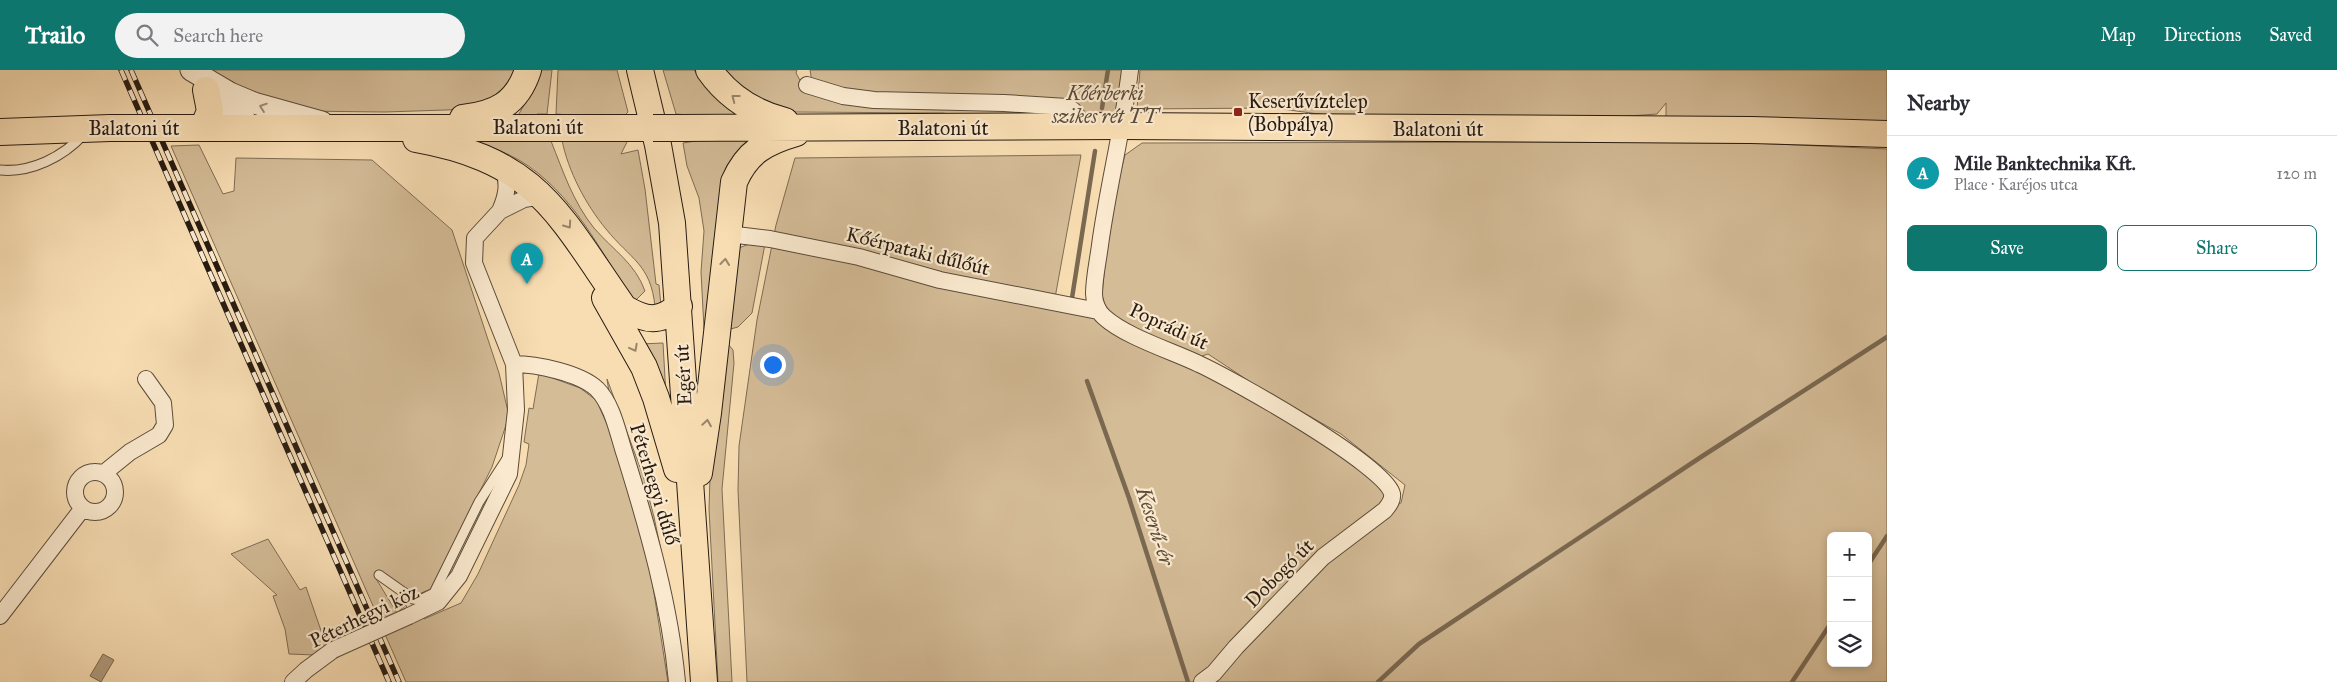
<!DOCTYPE html>
<meta charset="utf-8">
<style>
:root{--surface:#fff;--page:#f2f2f3;--text:#2b2b33;--muted:#7c7c81;--line:#e1e1e2;--accent:#0f766e}
body{margin:0;font-family:"IM FELL Great Primer",serif;background:var(--page);color:var(--text)}
.controls{position:absolute;right:15px;bottom:15px;display:grid;overflow:hidden;border-radius:8px;box-shadow:0 2px 8px #0003}
.controls button{width:45px;height:45px;display:grid;place-items:center;padding:0;border:0;border-bottom:1px solid var(--line);background:var(--surface);color:var(--text);font:25px sans-serif}
.you{position:absolute;left:772px;top:294px;width:18px;height:18px;margin:-12px;border:4px solid #fff;border-radius:50%;background:#1a73e8;box-shadow:0 0 0 8px #1a73e833}
.badge{display:grid;place-items:center;width:32px;height:32px;border-radius:50%;background:var(--accent);color:#fff;font-size:16px;font-weight:700}
.pin{position:absolute;translate:-50% -41px;filter:drop-shadow(0 1px 2px #0008)}
.pin::after{content:'';position:absolute;top:26px;width:18px;height:15px;background:inherit;clip-path:polygon(0 0,100% 0,50% 100%)}
.list{margin:0;padding:0;list-style:none}
h2{display:flex;justify-content:space-between;align-items:center;height:65px;margin:0;padding:0 20px;font-size:21px}
h2 small{font-size:16px;font-weight:400;color:var(--muted)}
.list li{display:grid;grid-template-columns:32px 1fr auto;gap:15px;align-items:center;box-sizing:border-box;height:75px;padding:0 20px;border-top:1px solid var(--line)}
.list b{display:block;font-size:19px;white-space:nowrap}
.list p{margin:0;font-size:16px;white-space:nowrap;color:var(--muted)}
.list em{font-size:16px;font-style:normal;color:var(--muted)}
.actions{display:flex;gap:10px;padding:15px 20px}
.actions a{flex:1;padding:11px 0;border:1px solid var(--accent);border-radius:8px;text-align:center;font-size:18px;color:var(--accent)}
.actions .main{background:var(--accent);color:#fff}
.icon{flex:none;width:28px;height:28px;fill:none;stroke:currentColor;stroke-width:2;stroke-linecap:round;stroke-linejoin:round}
.map{position:relative;flex:none;width:1887px;height:612px;overflow:hidden}
header{display:flex;align-items:center;gap:30px;box-sizing:border-box;height:70px;padding:0 25px;background:var(--accent);color:#fff}
header strong{font-size:24px}
nav{display:flex;gap:28px;margin-inline-start:auto;font-size:18px}
.search{width:350px;height:45px;background:var(--page);display:flex;align-items:center;gap:12px;box-sizing:border-box;padding:0 18px;border-radius:28px;color:var(--muted);font-size:19px}
main{display:flex}
aside{flex:1;background:var(--surface)}
.map>svg:first-child{display:block}
.green{fill:#d4bc97;stroke:#7e6c54;fill-rule:evenodd}
.water{fill:#b19b7c;stroke:#7a6851}
.lines{fill:none;stroke-linecap:round;stroke-linejoin:round}
.stream{stroke:#7a6851;stroke-width:4.5}
.service-casing{stroke:#5b4c3a;stroke-width:11}
.minor-casing{stroke:#5b4c3a;stroke-width:18}
.tertiary-casing{stroke:#5b4c3a;stroke-width:23}
.primary-casing{stroke:#271b11;stroke-width:28}
.service{stroke:#fae9ce;stroke-width:9}
.minor{stroke:#fae9ce;stroke-width:16}
.tertiary{stroke:#fae9ce;stroke-width:21}
.primary{stroke:#f8ddb3;stroke-width:26}
.rail-casing{stroke:#271b11;stroke-width:5.5}
.rail{stroke:#fae9ce;stroke-width:4;stroke-dasharray:11;stroke-linecap:butt}
.minor-bridge-casing{stroke:#5b4c3a;stroke-width:18;stroke-linecap:butt}
.primary-bridge-casing{stroke:#271b11;stroke-width:28;stroke-linecap:butt}
.minor-bridge{stroke:#fae9ce;stroke-width:16}
.primary-bridge{stroke:#f8ddb3;stroke-width:26}
.oneway{stroke:#9a866a}
.oneway2{stroke:#9b8c79}
.poi-dot{fill:#8f2418;stroke:#fae9ce;stroke-width:2}
.labels{text-anchor:middle;stroke-width:4.5;stroke-linejoin:round;paint-order:stroke}
.park-label{font-size:20px;font-style:italic;fill:#5b4b39;stroke:#fae9ce}
.poi-label{font-size:20px;fill:#271b11;stroke:#fae9ce;text-anchor:start}
.street-label{font-size:20px;fill:#271b11;stroke:#fae9ce}
.water-label{font-size:21px;font-style:italic;fill:#5e4e3c;stroke:#fae9ce}
</style>
<header>
<strong>Trailo</strong>
<div class="search"><svg class="icon" aria-label="search" viewBox="0 0 24 24"><circle cx="10" cy="10" r="6"/><path d="M15 15l6 6"/></svg>Search here</div>
<nav><a>Map</a><a>Directions</a><a>Saved</a></nav>
</header>
<main>
<div class="map">
<svg width="1887" height="612" viewBox="0 0 1887 612">
<rect width="100%" height="100%" fill="#f8ddb3"/>
<filter id="stains"><feTurbulence type="fractalNoise" baseFrequency=".004" numOctaves="4"/><feColorMatrix values="0 0 0 0 .2 0 0 0 0 .09 0 0 0 0 .02 0 0 0 .5 -.17"/></filter>
<radialGradient id="worn" r=".72"><stop offset=".6" stop-color="#630" stop-opacity="0"/><stop offset="1" stop-color="#630" stop-opacity=".3"/></radialGradient>
<path class="green" d="M 203,0 L 518,0 L 516,10 L 476,39 L 385,42 L 298,41 Z
M 540,0 L 552,0 L 547,44 L 537,44 L 537,48 L 517,47 L 537,14 Z
M 558,0 L 617,0 L 628,42 L 622,48 L 570,49 L 569,45 L 556,44 Z
M 663,0 L 694,0 L 702,11 L 742,47 L 692,47 L 689,45 L 676,44 Z
M 720,0 L 797,0 L 796,3 L 803,16 L 1062,41 L 982,49 L 943,43 L 795,42 C 760,35 747,21 720,0 Z
M 810,0 L 1130,0 L 1122,56 L 1078,46 L 893,31 L 812,12 Z
M 1140,0 L 1887,0 L 1887,64 L 1666,60 L 1666,33 L 1657,44 L 1615,47 L 1326,45 L 1274,38 L 1137,39 Z
M 469,68 L 551,71 C 563,101 573,132 594,158 C 613,180 635,193 645,221 L 634,232 C 600,181 573,122 519,90 C 503,81 486,75 469,68 Z
M 757,68 L 704,259 L 701,202 L 704,161 L 699,128 L 687,96 L 683,73 L 702,70 Z
M 562,70 L 628,70 L 621,84 L 638,80 L 645,119 L 656,214 L 659,215 L 661,236 L 655,237 C 651,194 630,189 606,159 C 586,135 568,101 562,70 Z
M 1550,72 L 1752,73 L 1887,79 L 1887,612 L 747,612 L 738,420 L 739,376 L 757,250 L 776,155 L 795,88 L 1081,85 L 1053,239 L 1094,248 L 1231,316 L 1389,416 L 1386,440 L 1401,433 L 1405,415 L 1341,364 L 1258,317 L 1208,284 L 1196,288 L 1107,245 L 1102,225 L 1110,142 L 1125,85 L 1142,73 ZM 1831,466 L 1868,466 L 1868,593 L 1831,593 Z
M 199,75 L 223,124 L 234,121 L 236,88 L 372,90 L 452,160 L 499,303 L 509,346 L 492,397 L 431,519 L 419,524 L 380,506 L 375,507 L 397,543 L 406,535 L 408,542 L 381,554 L 171,76 Z
M 752,173 L 765,174 L 752,243 L 738,257 L 727,260 L 736,179 Z
M 663,273 L 666,326 L 640,274 Z
M 728,274 L 733,280 L 734,293 L 722,419 L 732,612 L 718,612 L 709,439 L 710,407 Z
M 539,303 L 580,318 L 596,330 L 612,365 L 648,485 L 668,612 L 406,612 L 384,562 L 421,546 L 424,549 L 461,533 L 478,504 L 519,415 L 526,395 L 529,374 L 524,372 L 529,338 L 533,339 Z
M 607,309 L 643,405 L 654,447 L 677,558 L 685,612 L 610,329 Z
M 268,469 L 300,520 L 306,517 L 327,578 L 315,585 L 289,584 L 285,559 L 273,526 L 277,525 L 231,484 Z"/>
<path class="water" d="M 103,584 L 114,590 L 101,612 L 90,606 Z"/>
<g class="lines">
<path class="stream" d="M 1102,38 L 1108,0
M 1072,228 L 1095,81
M 1087,311 L 1129,428 L 1188,612
M 1868,495 L 1887,466
M 1378,612 L 1419,574 L 1701,387 L 1887,267
M 1792,612 L 1831,553"/>
<defs>
<path id="service" d="M 0,100 C 31,103 63,87 84,64
M 379,505 L 413,529 L 420,530 L 434,523 L 479,432 L 508,387"/>
<path id="minor" d="M 1130,0 C 1123,59 1108,116 1100,175 C 1098,191 1094,208 1094,224 C 1094,232 1098,242 1104,247 C 1126,267 1172,281 1199,294 C 1230,308 1387,396 1392,424 C 1393,430 1389,435 1385,440 L 1323,487 L 1236,577 L 1214,603 L 1202,612
M 807,15 L 843,26 L 874,30 L 1004,33 L 1067,37 C 1077,41 1078,46 1078,56
M 500,141 C 507,125 509,114 503,97
M 728,164 L 770,169 L 859,187 L 940,210 L 1098,241
M 514,294 C 536,294 580,303 597,319 C 613,335 618,364 625,385 C 648,459 670,535 677,612
M75 422a20 20 0 1 1 40 0a20 20 0 1 1-40 0Z
M 104,403 L 130,382 L 159,365 L 165,355 L 163,333 L 146,309
M 0,546 L 83,438
M 409,546 L 438,532 L 459,506 L 509,404 L 516,340 L 514,294 L 474,193 L 475,168 L 500,141 L 524,129 L 542,126
M 293,612 L 306,600 L 333,580"/>
<path id="tertiary" d="M 191,0 L 230,23 L 254,33 L 322,52
M 204,19 L 253,57"/>
<path id="primary" d="M 640,0 L 658,75 L 672,153 L 704,612
M 709,0 C 728,27 753,43 785,51
M 463,48 C 496,44 517,34 528,0
M 192,58 L 653,58
M 203,58 L 210,41 L 206,20
M 680,58 L 1122,56 L 1751,60 L 1887,64
M 0,62 L 110,58
M 416,69 C 539,91 558,144 624,238 C 646,251 659,253 679,236
M 605,228 L 644,297 L 656,328 L 677,399
M 699,403 L 708,343 L 734,112 C 747,82 765,72 796,63"/>
</defs>
<use href="#service" class="service-casing"/>
<use href="#minor" class="minor-casing"/>
<use href="#tertiary" class="tertiary-casing"/>
<use href="#primary" class="primary-casing"/>
<use href="#service" class="service"/>
<use href="#minor" class="minor"/>
<use href="#tertiary" class="tertiary"/>
<use href="#primary" class="primary"/>
<defs>
<path id="rail" d="M 121,0 L 389,612
M 131,0 L 399,612"/>
</defs>
<use href="#rail" class="rail-casing"/>
<use href="#rail" class="rail"/>
<defs>
<path id="minor-bridge" d="M 333,580 L 409,546"/>
<path id="primary-bridge" d="M 110,58 L 192,58
M 653,58 L 680,58"/>
</defs>
<use href="#minor-bridge" class="minor-bridge-casing"/>
<use href="#primary-bridge" class="primary-bridge-casing"/>
<use href="#minor-bridge" class="minor-bridge"/>
<use href="#primary-bridge" class="primary-bridge"/>
</g>
<defs><path id="oneway-chevron" d="M-2-3.5L2.5 0L-2 3.5" fill="none" stroke-width="1.6" stroke-linecap="round" stroke-linejoin="round" transform="scale(1.25)"/></defs>
<g class="oneway">
<use href="#oneway-chevron" transform="translate(735 28) rotate(-142)"/>
<use href="#oneway-chevron" transform="translate(568 155) rotate(55)"/>
<use href="#oneway-chevron" transform="translate(725 192) rotate(-84)"/>
<use href="#oneway-chevron" transform="translate(634 278) rotate(62)"/>
<use href="#oneway-chevron" transform="translate(707 353) rotate(-81)"/>
</g>
<use class="oneway2" href="#oneway-chevron" transform="translate(263 37) rotate(-161)"/>
<rect class="poi-dot" x="1233" y="37" width="10" height="10" rx="2.5"/>
<g class="labels">
<g class="park-label">
<text x="1105" y="30">Kőérberki<tspan x="1105" dy="23">szikes rét TT</tspan></text>
</g>
<g class="poi-label">
<text x="1248" y="38">Keserűvíztelep<tspan x="1248" dy="23">(Bobpálya)</tspan></text>
</g>
<g class="street-label">
<text x="538" y="64">Balatoni út</text>
<text x="134" y="65">Balatoni út</text>
<text x="943" y="65">Balatoni út</text>
<text x="1438" y="66">Balatoni út</text>
<text transform="translate(918 181) rotate(14)" y="7">Kőérpataki dűlőút</text>
<text transform="translate(1169 256) rotate(25)" y="7">Poprádi út</text>
<text transform="translate(683 305) rotate(-93)" y="7">Egér út</text>
<text transform="translate(655 414) rotate(73)" y="7">Péterhegyi dűlő</text>
<text transform="translate(1279 503) rotate(-45)" y="7">Dobogó út</text>
<text transform="translate(364 546) rotate(-26)" y="7">Péterhegyi köz</text>
</g>
<g class="water-label">
<text transform="translate(1155 456) rotate(72)" y="7">Keserű-ér</text>
</g>
</g>
<rect width="100%" height="100%" filter="url(#stains)"/>
<rect width="100%" height="100%" fill="url(#worn)"/>
</svg>
<div class="controls">
<button>+</button>
<button>−</button>
<button><svg class="icon" aria-label="layers" viewBox="0 0 24 24"><path d="M12 4l9 5-9 5-9-5zM3 14l9 5 9-5"/></svg></button>
</div>
<div class="you"></div>
<div class="pin badge" style="left:527px;top:214px;background:#0f9aa8">A</div>
</div>
<aside>
<h2>Nearby<small></small></h2>
<ul class="list">
<li><span class="badge" style="background:#0f9aa8">A</span><div><b>Mile Banktechnika Kft.</b><p>Place · Karéjos utca</p></div><em>120 m</em></li>
</ul>
<div class="actions"><a class="main">Save</a><a>Share</a></div>
</aside>
</main>
